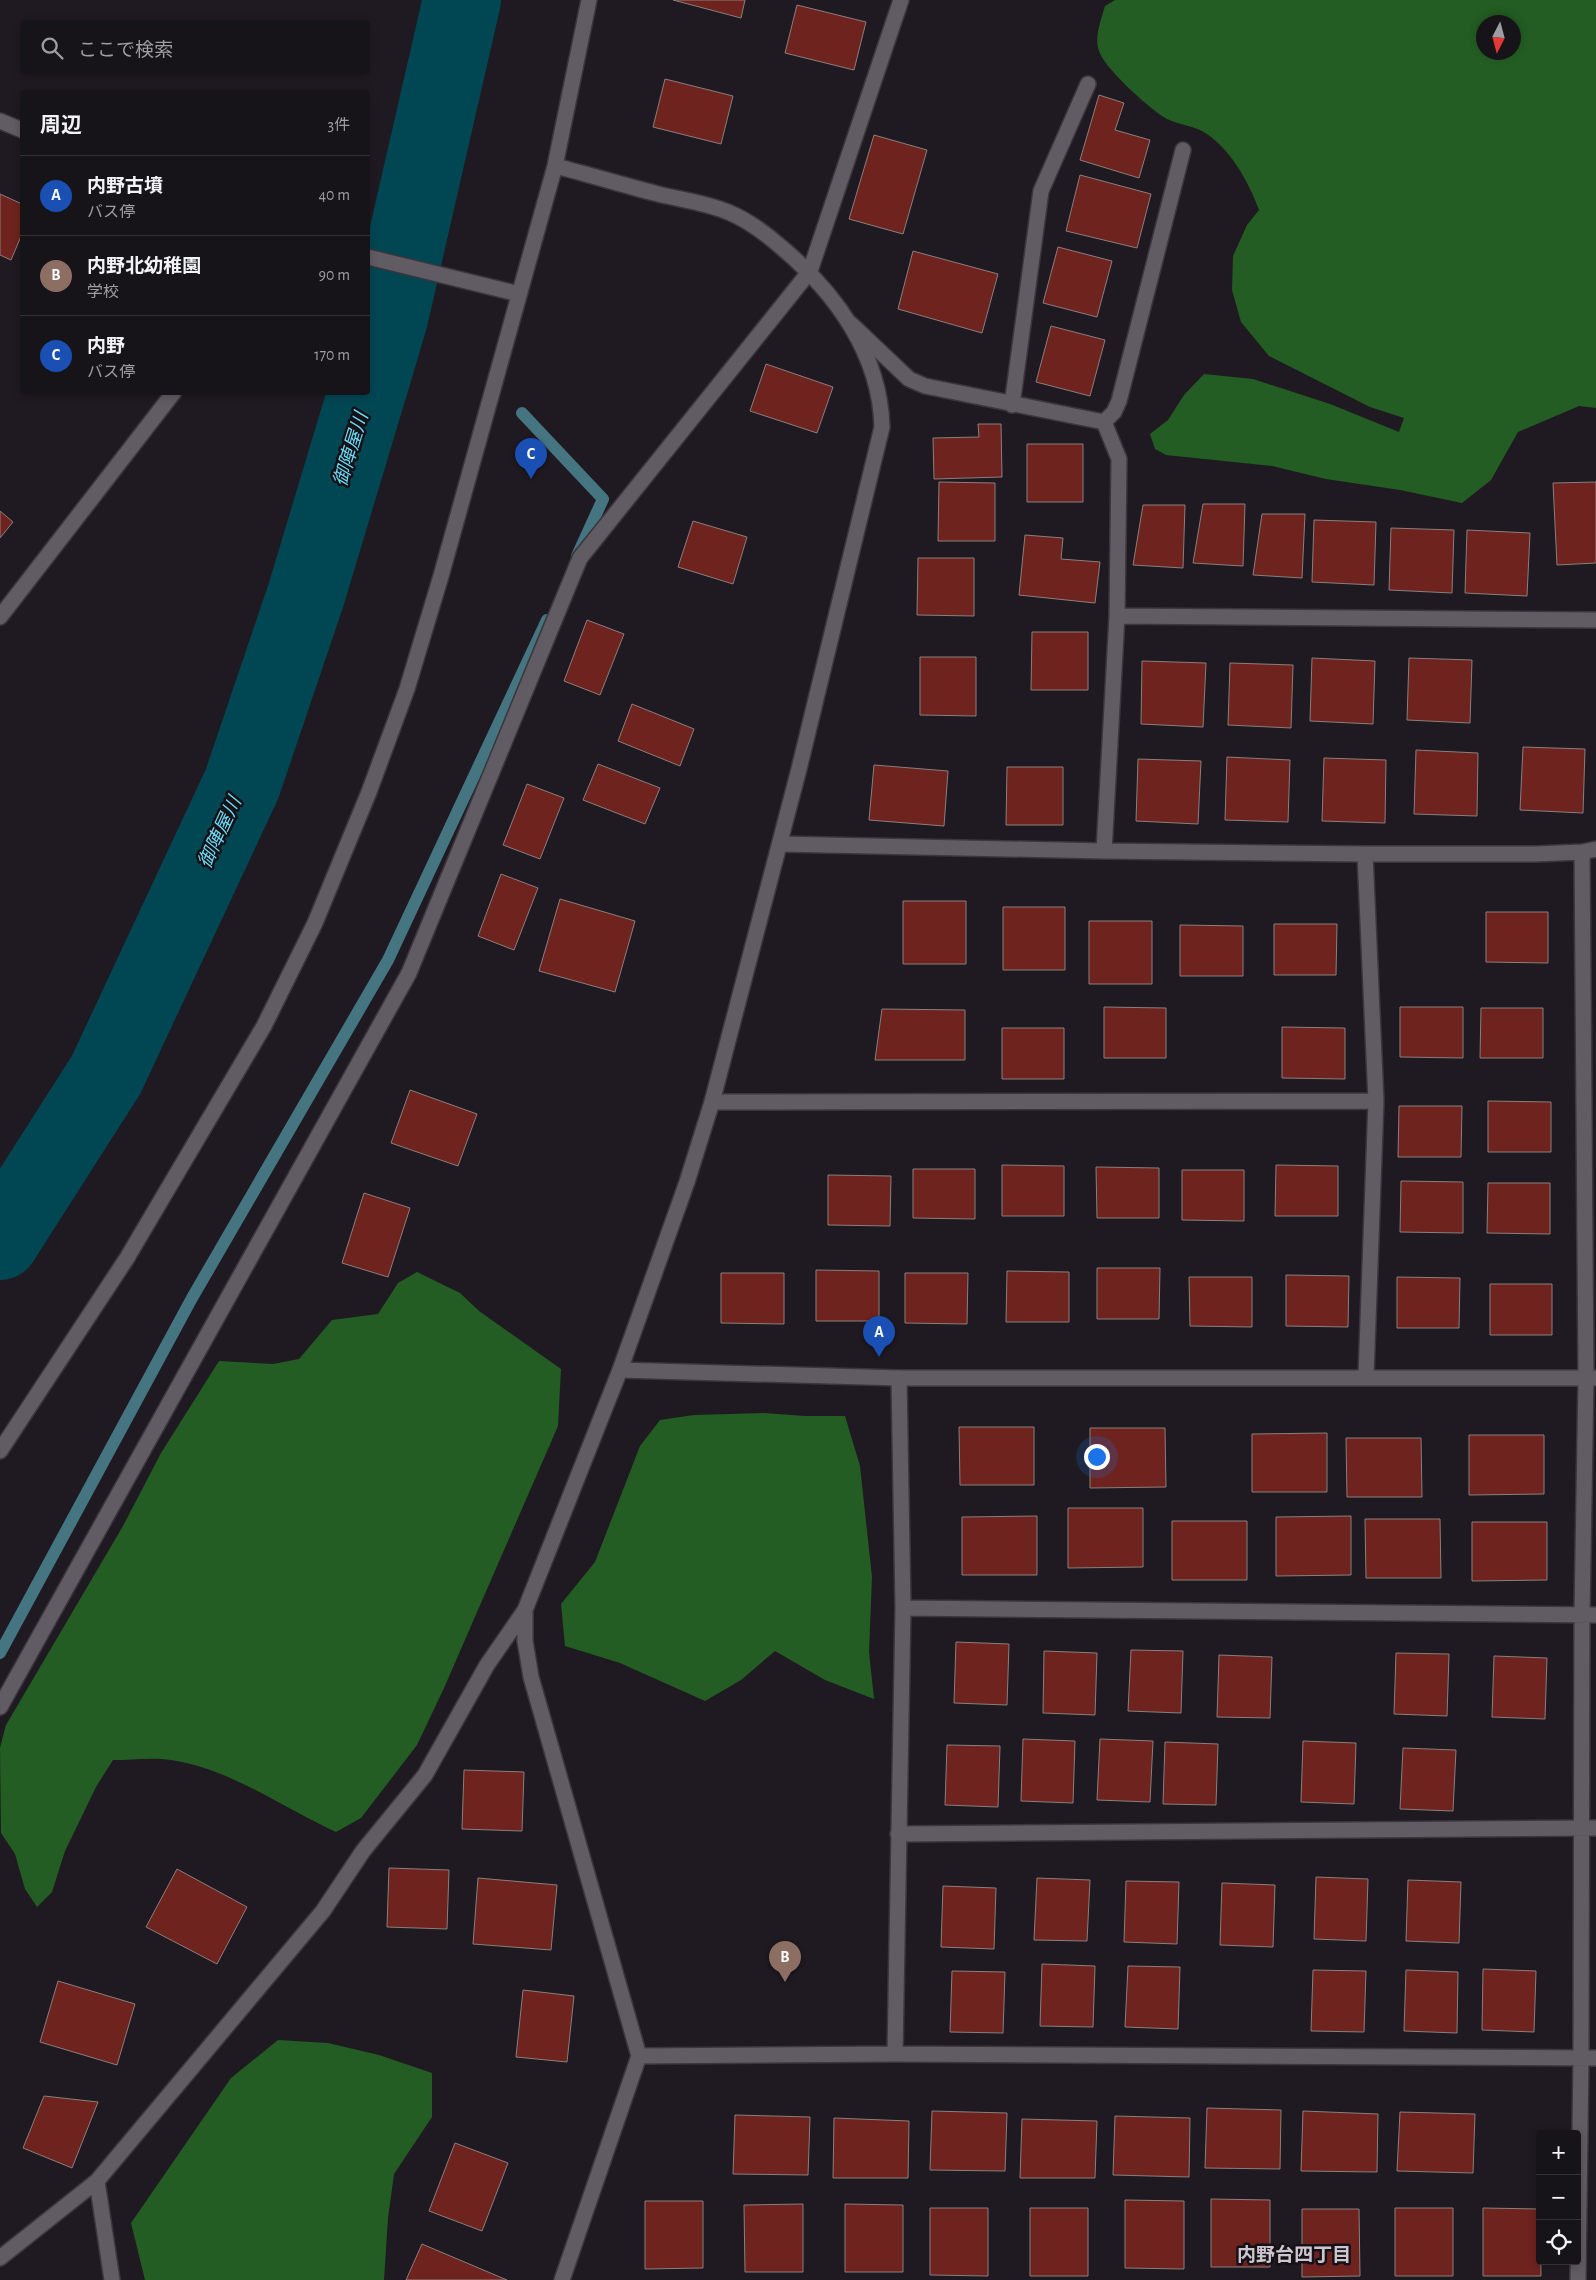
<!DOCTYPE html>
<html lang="ja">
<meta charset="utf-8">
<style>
:root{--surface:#171419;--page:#201d22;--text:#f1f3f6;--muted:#9e9ea2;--line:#363338;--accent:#0f766e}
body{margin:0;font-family:"Alegreya Sans","Noto Sans JP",sans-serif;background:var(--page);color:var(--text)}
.controls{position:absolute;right:15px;bottom:15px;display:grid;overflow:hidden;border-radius:5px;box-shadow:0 2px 8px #0003}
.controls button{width:45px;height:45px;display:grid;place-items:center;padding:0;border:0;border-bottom:1px solid var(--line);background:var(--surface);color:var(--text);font:25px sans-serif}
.compass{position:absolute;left:1476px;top:15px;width:45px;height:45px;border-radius:50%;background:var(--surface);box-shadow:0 2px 8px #0003;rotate:186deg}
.you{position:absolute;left:1096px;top:1456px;width:18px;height:18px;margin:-12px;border:4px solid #fff;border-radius:50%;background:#1a73e8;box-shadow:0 0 0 8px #1a73e833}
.badge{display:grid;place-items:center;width:32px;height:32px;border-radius:50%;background:var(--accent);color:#fff;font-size:16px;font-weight:700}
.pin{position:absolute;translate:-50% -41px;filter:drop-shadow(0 1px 2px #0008)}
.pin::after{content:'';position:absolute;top:26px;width:18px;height:15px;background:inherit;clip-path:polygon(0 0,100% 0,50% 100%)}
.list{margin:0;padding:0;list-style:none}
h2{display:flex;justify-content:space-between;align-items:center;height:65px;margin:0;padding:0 20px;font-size:21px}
h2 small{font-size:16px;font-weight:400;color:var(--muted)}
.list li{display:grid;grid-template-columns:32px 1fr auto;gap:15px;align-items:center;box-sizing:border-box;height:80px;padding:0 20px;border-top:1px solid var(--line)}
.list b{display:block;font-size:19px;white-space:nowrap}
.list p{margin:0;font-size:16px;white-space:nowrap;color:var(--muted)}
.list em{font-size:16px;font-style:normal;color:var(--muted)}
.icon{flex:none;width:28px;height:28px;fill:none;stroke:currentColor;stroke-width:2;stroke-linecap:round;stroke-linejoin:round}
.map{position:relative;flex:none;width:1596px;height:2280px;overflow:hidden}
.search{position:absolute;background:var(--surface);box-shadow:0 2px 8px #0003;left:20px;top:20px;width:350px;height:55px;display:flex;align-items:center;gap:12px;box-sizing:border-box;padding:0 18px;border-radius:5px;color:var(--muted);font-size:19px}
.panel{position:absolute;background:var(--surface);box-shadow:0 2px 8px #0003;left:20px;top:90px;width:350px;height:305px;border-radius:5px}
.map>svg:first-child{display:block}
.forest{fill:#235d23;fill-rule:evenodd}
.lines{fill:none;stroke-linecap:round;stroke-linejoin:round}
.stream{stroke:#457580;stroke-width:12}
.river{stroke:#004653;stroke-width:78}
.building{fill:#6e231f;stroke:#8a7f7d}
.service-casing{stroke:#3a363b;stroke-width:18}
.minor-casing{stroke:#3a363b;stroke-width:18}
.tertiary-casing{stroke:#3a363b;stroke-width:18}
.service{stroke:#615b63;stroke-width:15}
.minor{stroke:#615b63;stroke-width:15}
.tertiary{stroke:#615b63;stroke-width:15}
.labels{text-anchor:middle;stroke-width:5;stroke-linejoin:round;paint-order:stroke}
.water-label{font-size:19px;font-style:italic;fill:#69dcf7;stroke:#161117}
.neighbourhood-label{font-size:19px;font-weight:bold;fill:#cdc6cf;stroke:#161117}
</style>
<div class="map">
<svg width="1596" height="2280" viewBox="0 0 1596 2280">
<rect width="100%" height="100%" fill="#1f1a21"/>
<path class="forest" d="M 1115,0 L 1596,0 L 1596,408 L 1579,406 L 1518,432 L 1491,480 L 1462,503 L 1400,490 L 1326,479 L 1272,466 L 1166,455 L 1155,449 L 1150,434 L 1168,420 L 1184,395 L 1204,374 L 1253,379 L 1330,404 L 1399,432 L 1404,418 L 1370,407 L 1269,356 L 1241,322 L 1232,290 L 1233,256 L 1247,225 L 1259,210 C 1249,182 1229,146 1202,131 C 1190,125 1174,124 1162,116 C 1146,105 1105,69 1099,51 C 1094,37 1101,20 1105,6 ZM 1514,22 L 1514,52 L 1484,52 L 1484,22 Z
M 417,1272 L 460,1293 L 479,1311 L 561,1369 L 558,1426 L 444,1688 L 417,1745 L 361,1818 L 336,1832 C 281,1807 231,1769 171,1760 C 152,1757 131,1760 113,1760 L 96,1787 L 65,1851 L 52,1892 L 37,1907 L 25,1889 L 15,1854 L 1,1833 L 0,1748 L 6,1725 L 123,1526 L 161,1453 L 219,1361 L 273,1364 L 299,1359 L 332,1320 L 378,1314 L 398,1283 Z
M 764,1413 L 805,1416 L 845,1416 L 860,1466 L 872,1577 L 869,1652 L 874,1699 L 825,1680 L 775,1651 L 741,1680 L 705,1701 L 620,1663 L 565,1646 L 561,1604 L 595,1562 L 640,1446 L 660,1420 L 694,1415 Z
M 278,2040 L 328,2043 L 379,2055 L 432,2073 L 432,2117 L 394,2174 L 388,2218 L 384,2280 L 145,2280 L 131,2223 L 231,2078 Z"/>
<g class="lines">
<path class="stream" d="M 522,413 L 603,499 L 577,556
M 0,1653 L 192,1298 L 388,960 L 547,620"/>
<path class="river" d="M 368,389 L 389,318 L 462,0
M 0,1241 L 106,1075 L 242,784 L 306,595 L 367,392"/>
</g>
<path class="building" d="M 673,0 L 745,0 L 741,18 Z
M 797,5 L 866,22 L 854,70 L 785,53 Z
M 665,79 L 733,96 L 721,144 L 653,127 Z
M 1099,95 L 1124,103 L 1115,130 L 1150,140 L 1139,178 L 1080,160 Z
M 874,135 L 927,150 L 903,234 L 849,219 Z
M 1080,175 L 1151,194 L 1137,248 L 1066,231 Z
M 0,194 L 22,204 L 22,234 L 11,260 L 0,255 Z
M 1058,247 L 1112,261 L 1097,317 L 1043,303 Z
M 913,251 L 998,274 L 982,333 L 898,309 Z
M 1051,326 L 1105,340 L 1090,396 L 1036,382 Z
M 766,364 L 833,387 L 817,433 L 750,411 Z
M 978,424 L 1001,424 L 1002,477 L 934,479 L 933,438 L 979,437 Z
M 1027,444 L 1083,444 L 1083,502 L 1027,502 Z
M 939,482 L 995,483 L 995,541 L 938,541 Z
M 1596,482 L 1596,563 L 1557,565 L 1553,483 Z
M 1203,504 L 1245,504 L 1243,566 L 1193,563 Z
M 1143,505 L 1185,505 L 1183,568 L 1133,565 Z
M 0,511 L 13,522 L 0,538 Z
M 1262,514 L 1305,514 L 1302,578 L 1253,575 Z
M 1314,520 L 1376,522 L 1374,585 L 1312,582 Z
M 693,521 L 747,537 L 733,584 L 678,567 Z
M 1391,528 L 1454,530 L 1452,593 L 1389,590 Z
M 1467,530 L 1530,533 L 1527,596 L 1465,593 Z
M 1025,535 L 1063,538 L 1061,559 L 1100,562 L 1095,603 L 1019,595 Z
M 918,558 L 974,558 L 974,616 L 917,615 Z
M 587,620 L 624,634 L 600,695 L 564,681 Z
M 1032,632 L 1088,632 L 1088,690 L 1031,690 Z
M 920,657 L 976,657 L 976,716 L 920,715 Z
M 1312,658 L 1375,661 L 1373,724 L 1310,721 Z
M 1409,658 L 1472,660 L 1470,723 L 1407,720 Z
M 1142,661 L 1206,663 L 1203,727 L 1141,724 Z
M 1230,663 L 1293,665 L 1291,728 L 1228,725 Z
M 632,704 L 694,729 L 680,766 L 618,741 Z
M 1523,747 L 1585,749 L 1583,813 L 1520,810 Z
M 1416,750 L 1478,753 L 1477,816 L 1414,814 Z
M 1227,757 L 1290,760 L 1288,822 L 1225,820 Z
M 1324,758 L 1386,760 L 1385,823 L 1322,821 Z
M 1138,759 L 1201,761 L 1198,824 L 1136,821 Z
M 598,764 L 660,788 L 645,824 L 583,800 Z
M 874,765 L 948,771 L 944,826 L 869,820 Z
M 1007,767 L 1063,767 L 1063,825 L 1006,825 Z
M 527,784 L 564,798 L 540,859 L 503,845 Z
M 501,874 L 538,888 L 514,950 L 478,936 Z
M 560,899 L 635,921 L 615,992 L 539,971 Z
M 903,901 L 966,901 L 966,964 L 903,964 Z
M 1003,907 L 1065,907 L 1065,970 L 1003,970 Z
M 1486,912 L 1548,912 L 1548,963 L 1486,962 Z
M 1089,921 L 1152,921 L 1152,984 L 1089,984 Z
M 1274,924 L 1337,924 L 1336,975 L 1274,975 Z
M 1180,925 L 1243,926 L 1243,976 L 1180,976 Z
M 1104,1007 L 1166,1008 L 1166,1058 L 1104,1058 Z
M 1400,1007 L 1463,1007 L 1463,1058 L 1400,1057 Z
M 1481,1008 L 1543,1008 L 1543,1058 L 1480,1058 Z
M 882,1009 L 965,1010 L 965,1060 L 875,1060 Z
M 1282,1027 L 1345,1028 L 1345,1079 L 1282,1078 Z
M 1002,1028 L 1064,1028 L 1064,1079 L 1002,1079 Z
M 410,1090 L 477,1114 L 458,1166 L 391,1143 Z
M 1488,1101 L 1551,1102 L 1551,1152 L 1488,1152 Z
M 1399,1106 L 1462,1106 L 1461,1157 L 1398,1157 Z
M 1002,1165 L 1064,1166 L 1064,1216 L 1002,1216 Z
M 1276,1165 L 1338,1166 L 1338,1216 L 1275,1216 Z
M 1096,1167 L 1159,1168 L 1159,1218 L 1097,1218 Z
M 913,1169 L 975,1169 L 975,1219 L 913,1218 Z
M 1182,1170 L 1244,1170 L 1244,1221 L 1182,1220 Z
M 828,1175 L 891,1176 L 890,1226 L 828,1225 Z
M 1401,1181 L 1463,1182 L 1463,1233 L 1400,1232 Z
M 1488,1183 L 1550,1183 L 1550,1234 L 1487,1233 Z
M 364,1193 L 410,1208 L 388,1277 L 342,1263 Z
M 1097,1268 L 1160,1268 L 1159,1319 L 1097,1319 Z
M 816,1270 L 879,1271 L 879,1321 L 816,1321 Z
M 1007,1271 L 1069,1272 L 1069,1322 L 1006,1322 Z
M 721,1273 L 784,1273 L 784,1324 L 721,1323 Z
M 905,1273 L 968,1273 L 967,1324 L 905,1323 Z
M 1286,1275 L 1349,1276 L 1348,1327 L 1286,1326 Z
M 1189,1277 L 1252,1277 L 1252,1327 L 1190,1326 Z
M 1397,1277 L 1460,1278 L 1459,1328 L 1397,1328 Z
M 1490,1284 L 1552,1284 L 1552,1335 L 1490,1335 Z
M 959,1427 L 1034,1427 L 1034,1485 L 960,1485 Z
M 1090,1428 L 1165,1428 L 1166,1487 L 1090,1488 Z
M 1327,1433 L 1327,1492 L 1252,1492 L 1252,1434 Z
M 1469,1435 L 1544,1435 L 1544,1494 L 1469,1495 Z
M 1346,1438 L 1421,1438 L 1422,1497 L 1347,1497 Z
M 1068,1508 L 1143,1508 L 1143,1567 L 1068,1568 Z
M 1037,1516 L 1037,1575 L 962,1575 L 962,1517 Z
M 1351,1516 L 1351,1575 L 1276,1576 L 1276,1517 Z
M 1365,1519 L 1440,1519 L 1441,1578 L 1366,1578 Z
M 1172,1521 L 1247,1521 L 1247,1580 L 1172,1580 Z
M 1472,1522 L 1547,1522 L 1547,1580 L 1472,1581 Z
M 956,1642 L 1009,1644 L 1007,1705 L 954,1703 Z
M 1131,1650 L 1183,1651 L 1181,1713 L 1128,1711 Z
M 1044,1651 L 1097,1653 L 1095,1715 L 1043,1713 Z
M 1396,1653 L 1449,1654 L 1447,1716 L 1394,1714 Z
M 1219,1655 L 1272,1657 L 1270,1718 L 1217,1717 Z
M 1494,1656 L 1547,1658 L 1545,1719 L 1492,1717 Z
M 1023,1739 L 1075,1741 L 1073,1803 L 1021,1801 Z
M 1100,1739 L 1153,1741 L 1150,1802 L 1097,1800 Z
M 1303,1741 L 1356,1743 L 1354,1804 L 1301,1802 Z
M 1165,1742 L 1218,1744 L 1216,1805 L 1163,1804 Z
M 947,1745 L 1000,1746 L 998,1807 L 945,1805 Z
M 1403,1748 L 1456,1750 L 1453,1811 L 1400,1809 Z
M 464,1770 L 524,1772 L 522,1831 L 462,1829 Z
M 389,1868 L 449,1870 L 447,1929 L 387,1927 Z
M 177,1869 L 247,1907 L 217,1964 L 146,1927 Z
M 1316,1877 L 1368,1879 L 1366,1941 L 1314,1939 Z
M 478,1878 L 557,1885 L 551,1950 L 473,1944 Z
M 1037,1878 L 1090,1880 L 1087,1941 L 1034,1940 Z
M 1408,1880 L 1461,1882 L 1459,1943 L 1406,1941 Z
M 1126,1881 L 1179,1882 L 1177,1944 L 1124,1942 Z
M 1222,1883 L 1275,1885 L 1273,1947 L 1220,1945 Z
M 943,1886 L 996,1888 L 994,1949 L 941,1947 Z
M 1042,1964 L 1095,1966 L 1093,2027 L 1040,2026 Z
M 1128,1966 L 1180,1967 L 1178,2029 L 1125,2027 Z
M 1483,1969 L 1536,1971 L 1534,2032 L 1482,2030 Z
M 1313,1970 L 1366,1971 L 1364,2032 L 1311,2031 Z
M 1406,1970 L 1458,1972 L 1457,2033 L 1404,2031 Z
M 952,1971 L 1005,1972 L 1003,2033 L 950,2032 Z
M 58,1981 L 135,2004 L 117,2065 L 40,2042 Z
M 523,1990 L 574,1996 L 567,2062 L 516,2057 Z
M 44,2096 L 98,2102 L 72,2168 L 23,2148 Z
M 1207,2108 L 1281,2110 L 1280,2169 L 1205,2168 Z
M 932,2111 L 1007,2113 L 1005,2171 L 930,2170 Z
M 1303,2111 L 1378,2114 L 1377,2172 L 1301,2171 Z
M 1400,2112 L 1475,2114 L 1473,2173 L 1397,2171 Z
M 735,2115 L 810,2117 L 808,2175 L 733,2174 Z
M 1115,2116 L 1190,2118 L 1189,2177 L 1113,2175 Z
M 834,2118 L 909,2121 L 908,2178 L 833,2178 Z
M 1022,2119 L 1097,2121 L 1095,2178 L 1020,2178 Z
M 455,2143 L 508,2163 L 482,2231 L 429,2211 Z
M 1211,2199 L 1270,2200 L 1270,2267 L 1211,2267 Z
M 1125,2200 L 1184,2201 L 1184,2269 L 1125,2268 Z
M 645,2201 L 703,2201 L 703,2268 L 645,2269 Z
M 803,2204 L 803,2272 L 745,2272 L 744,2205 Z
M 845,2204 L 903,2205 L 903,2272 L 845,2272 Z
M 930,2208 L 988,2208 L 988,2276 L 930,2275 Z
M 1030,2208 L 1088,2208 L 1088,2276 L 1030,2276 Z
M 1395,2208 L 1453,2208 L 1453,2276 L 1395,2276 Z
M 1483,2208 L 1540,2209 L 1541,2276 L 1483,2276 Z
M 1302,2209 L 1359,2209 L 1360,2276 L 1302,2277 Z
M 422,2244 L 507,2280 L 406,2280 Z"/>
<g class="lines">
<defs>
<path id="service" d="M 0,1707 L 409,973 L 580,558 L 810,271"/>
<path id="minor" d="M 0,121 L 22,130
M 368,257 L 519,294
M 810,271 L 901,0
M 851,324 L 909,379 L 925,386 L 1104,422 L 1119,459 L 1117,616 L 1104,851
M 1012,405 L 1041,191 L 1088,84
M 1104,422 L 1114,412 L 1119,401 L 1183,150
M 1117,616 L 1596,620
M 0,617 L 174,392
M 780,844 L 1104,851 L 1365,854 L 1535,854 L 1582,852 L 1596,849
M 1365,854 L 1376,1101 L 1366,1376
M 712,1102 L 1376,1101
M 903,1608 L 1596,1615
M 525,1610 L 525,1641 L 531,1677 L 639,2056 L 562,2280
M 898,1834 L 1596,1828
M 895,2054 L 903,1608 L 899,1378
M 639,2056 L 895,2054 L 1596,2058
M 97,2181 L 112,2280
M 0,2258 L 97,2181 L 323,1911 L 363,1851 L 425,1775 L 487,1665 L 525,1610 L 620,1370
M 1578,2280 L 1581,2057 L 1582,1614 L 1586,1378 L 1582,852"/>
<path id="tertiary" d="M 555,166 C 591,175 626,186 662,195 C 684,200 707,203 728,212 C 748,220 765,233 781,247 C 836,293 880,354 882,427 L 799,769 L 712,1102 L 687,1182 L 620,1370 L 899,1378 L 1596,1378
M 0,1451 L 127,1258 L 264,1026 L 315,923 L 369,792 L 407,689 L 441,576 L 555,166 L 589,0"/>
</defs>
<use href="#service" class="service-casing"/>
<use href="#minor" class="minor-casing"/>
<use href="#tertiary" class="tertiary-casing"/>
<use href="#service" class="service"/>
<use href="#minor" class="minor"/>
<use href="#tertiary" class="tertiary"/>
</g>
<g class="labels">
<g class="water-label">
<text transform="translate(350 449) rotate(-73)" y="7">御陣屋川</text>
<text transform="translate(219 832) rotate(-65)" y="7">御陣屋川</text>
</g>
<g class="neighbourhood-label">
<text x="1294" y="2261">内野台四丁目</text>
</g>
</g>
</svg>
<div class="controls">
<button>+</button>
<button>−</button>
<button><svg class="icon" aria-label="locate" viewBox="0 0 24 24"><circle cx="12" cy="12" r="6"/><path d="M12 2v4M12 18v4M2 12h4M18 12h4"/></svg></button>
</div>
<svg class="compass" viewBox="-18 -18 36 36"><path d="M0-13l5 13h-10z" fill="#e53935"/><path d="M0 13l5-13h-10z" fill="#9e9ea2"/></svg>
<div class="you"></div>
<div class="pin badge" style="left:879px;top:1357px;background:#1a4fb4">A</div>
<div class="pin badge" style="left:785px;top:1982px;background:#8d6e63">B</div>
<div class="pin badge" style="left:531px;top:479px;background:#1a4fb4">C</div>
<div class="search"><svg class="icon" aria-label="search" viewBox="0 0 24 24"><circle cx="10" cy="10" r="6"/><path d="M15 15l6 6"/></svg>ここで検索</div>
<section class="panel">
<h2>周辺<small>3件</small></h2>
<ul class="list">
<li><span class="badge" style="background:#1a4fb4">A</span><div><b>内野古墳</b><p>バス停</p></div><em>40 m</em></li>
<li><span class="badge" style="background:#8d6e63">B</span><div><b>内野北幼稚園</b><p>学校</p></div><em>90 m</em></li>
<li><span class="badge" style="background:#1a4fb4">C</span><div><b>内野</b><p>バス停</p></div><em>170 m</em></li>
</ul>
</section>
</div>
